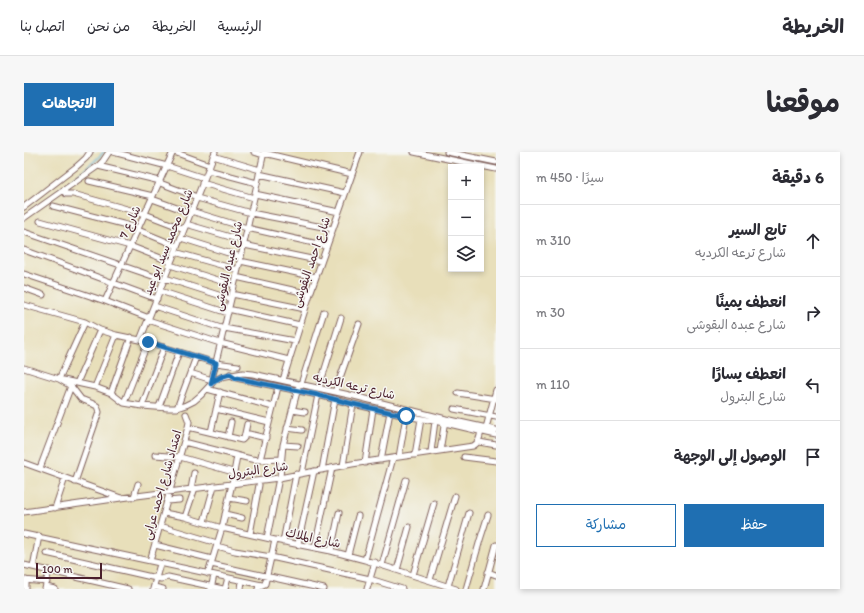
<!DOCTYPE html>
<html lang="ar">
<meta charset="utf-8">
<style>
:root{--surface:#fff;--page:#f7f7f7;--text:#2b2b33;--muted:#7c7c81;--line:#e1e1e2;--accent:#1f6fb2}
body{margin:0;font-family:Itim,"Playpen Sans Arabic",sans-serif;background:var(--page);color:var(--text);direction:rtl}
.controls{position:absolute;right:12px;top:12px;display:grid;overflow:hidden;border-radius:0px;box-shadow:0 2px 6px #0003}
.controls button{width:36px;height:36px;display:grid;place-items:center;padding:0;border:0;border-bottom:1px solid var(--line);background:var(--surface);color:var(--text);font:20px sans-serif}
.scale{position:absolute;left:12px;bottom:10px;width:66px;box-sizing:border-box;padding-left:4px;border:2px solid #4a1f2b;border-top:0;font-size:11px;line-height:14px;white-space:nowrap;color:#4a1f2b;-webkit-text-stroke:3px #f6f6f2;paint-order:stroke}
.stop{position:absolute;width:12px;height:12px;margin:-9px;border:3px solid #1f6fb2;border-radius:50%;background:#fff}
.stop.end{background:#1f6fb2;border-color:#fff;box-shadow:0 1px 4px #0008}
.list{margin:0;padding:0;list-style:none}
h2{display:flex;justify-content:space-between;align-items:center;height:52px;margin:0;padding:0 16px;font-size:17px}
h2 small{font-size:13px;font-weight:400;color:var(--muted)}
.list li{display:grid;grid-template-columns:26px 1fr auto;gap:12px;align-items:center;box-sizing:border-box;height:72px;padding:0 16px;border-top:1px solid var(--line)}
.list b{display:block;font-size:15px;white-space:nowrap}
.list p{margin:0;font-size:13px;white-space:nowrap;color:var(--muted)}
.list em{font-size:13px;font-style:normal;color:var(--muted)}
.actions{display:flex;gap:8px;padding:12px 16px}
.actions a{flex:1;padding:9px 0;border:1px solid var(--accent);border-radius:0px;text-align:center;font-size:14px;color:var(--accent)}
.actions .main{background:var(--accent);color:#fff}
.icon{flex:none;width:22px;height:22px;fill:none;stroke:currentColor;stroke-width:2;stroke-linecap:round;stroke-linejoin:round}
.map{position:relative;flex:none;width:472px;height:437px;overflow:hidden;direction:ltr;border-radius:0px}
header{display:flex;align-items:center;gap:24px;box-sizing:border-box;height:56px;padding:0 20px;background:var(--surface);border-bottom:1px solid var(--line)}
header strong{font-size:19px}
nav{display:flex;gap:22px;margin-inline-start:auto;font-size:14px}
.intro{display:flex;align-items:center;justify-content:space-between;box-sizing:border-box;height:96px;padding:0 24px}
h1{margin:0;font-size:28px}
.button{padding:10px 18px;border-radius:0px;background:var(--accent);color:#fff;font-size:14px;font-weight:700}
main{display:flex;gap:24px;padding:0 24px}
aside{flex:1;background:var(--surface);border-radius:0px;box-shadow:0 2px 6px #0003}
.map>svg:first-child{display:block}
.lines{fill:none;stroke-linecap:round;stroke-linejoin:round}
.stream{stroke:#60b5dc;stroke-width:1.5}
.minor-casing{stroke:#81625d;stroke-width:7}
.minor{stroke:#fff;stroke-width:5}
.route{stroke:#1f6fb2;stroke-width:5}
.labels{text-anchor:middle;stroke-width:3;stroke-linejoin:round;paint-order:stroke}
.street-label{font-size:12px;fill:#4a1f2b;stroke:#f6f6f2}
</style>
<header>
<strong>الخريطة</strong>
<nav><a>الرئيسية</a><a>الخريطة</a><a>من نحن</a><a>اتصل بنا</a></nav>
</header>
<div class="intro"><h1>موقعنا</h1><a class="button">الاتجاهات</a></div>
<main>
<aside>
<h2>6 دقيقة<small>سيرًا · 450 m</small></h2>
<ul class="list">
<li><svg class="icon" aria-label="ahead" viewBox="0 0 24 24"><path d="M12 20V5M6 11l6-6 6 6"/></svg><div><b>تابع السير</b><p>شارع ترعه الكرديه</p></div><em>310 m</em></li>
<li><svg class="icon" aria-label="right" viewBox="0 0 24 24"><path d="M7 20v-9h11M14 6l5 5-5 5"/></svg><div><b>انعطف يمينًا</b><p>شارع عبده البقوشى</p></div><em>30 m</em></li>
<li><svg class="icon" aria-label="left" viewBox="0 0 24 24"><path d="M17 20v-9H6M10 6l-5 5 5 5"/></svg><div><b>انعطف يسارًا</b><p>شارع البترول</p></div><em>110 m</em></li>
<li><svg class="icon" aria-label="arrive" viewBox="0 0 24 24"><path d="M6 21V4h12l-3 4 3 4H6"/></svg><div><b>الوصول إلى الوجهة</b></div></li>
</ul>
<div class="actions"><a class="main">حفظ</a><a>مشاركة</a></div>
</aside>
<div class="map">
<svg width="472" height="437" viewBox="0 0 472 437">
<rect width="100%" height="100%" fill="#f6f6f2"/>
<filter id="ink" filterUnits="userSpaceOnUse"><feTurbulence type="fractalNoise" baseFrequency=".025" numOctaves="2"/><feDisplacementMap in="SourceGraphic" scale="8" xChannelSelector="R" yChannelSelector="G"/><feConvolveMatrix kernelMatrix="1 2 1 2 8 2 1 2 1" color-interpolation-filters="sRGB"/></filter>
<filter id="wash" filterUnits="userSpaceOnUse"><feTurbulence type="fractalNoise" baseFrequency=".012" numOctaves="4" result="noise"/><feDisplacementMap in="SourceGraphic" scale="16" xChannelSelector="R" yChannelSelector="G"/><feGaussianBlur stdDeviation="0.9" result="paint"/><feColorMatrix in="noise" values="0 0 0 0 0 0 0 0 0 0 0 0 0 0 0 0 0 1.4 0 .05"/><feComposite in="paint" operator="in"/></filter>
<g filter="url(#wash)">
<rect width="100%" height="100%" fill="#e8dfba"/>
<g class="lines">
<path class="stream" d="M 31,41 C 48,28 65,16 80,0"/>
</g>
</g>
<g filter="url(#ink)">
<g class="lines">
<defs>
<path id="minor" d="M 89,0 L 143,14 L 180,26
M 150,0 L 186,13
M 230,0 L 239,3
M 390,0 L 472,17
M 423,0 L 472,10
M 240,1 L 328,22
M 189,4 L 236,18
M 74,14 L 136,29
M 184,18 L 233,31
M 235,22 L 321,41
M 65,29 L 129,44
M 136,31 L 173,45
M 178,31 L 230,46
M 39,38 L 42,42 L 49,42 L 121,62 L 160,77
M 231,42 L 315,60
M 173,46 L 227,61 L 309,77
M 128,47 L 167,61
M 29,54 L 114,76
M 0,55 L 52,15 L 62,6 L 66,0
M 167,59 L 223,76 L 303,94
M 0,66 L 74,14 L 79,9 L 85,0
M 16,69 L 106,94 L 147,110
M 162,72 L 220,89
M 114,78 L 153,94
M 0,80 L 140,128
M 157,86 L 217,105
M 220,93 L 297,109
M 0,98 L 133,147
M 151,100 L 214,118
M 216,109 L 292,125
M 146,113 L 210,133
M 0,122 L 81,149 L 125,166
M 212,125 L 286,142
M 141,126 L 207,147
M 0,136 L 19,143
M 136,139 L 204,161
M 208,142 L 281,157
M 81,149 L 149,0
M 0,153 L 61,170 L 76,178 L 92,183 L 116,188 L 192,211 L 214,214
M 130,154 L 200,177
M 204,157 L 276,173
M 124,168 L 196,191 L 265,208
M 200,176 L 271,189
M 116,188 L 191,0
M 0,216 L 35,227 L 71,235 L 87,241 L 100,251 L 118,254 L 144,256 L 153,256 L 162,253 L 170,249 L 177,243 L 190,229 L 197,225 L 219,221 L 229,222 L 330,244 L 422,267 L 472,278
M 166,221 L 188,228
M 206,222 L 212,226 L 294,243 L 329,252 L 382,264 L 421,271 L 472,283
M 259,228 L 286,142 L 336,0
M 53,231 L 76,178
M 187,231 L 217,105 L 240,0
M 277,232 L 300,160
M 71,235 L 92,183
M 295,236 L 317,166
M 183,237 L 249,255
M 311,240 L 335,172
M 87,241 L 107,185
M 434,241 L 472,247
M 100,251 L 124,190
M 118,254 L 140,195
M 135,255 L 155,200
M 153,256 L 172,205
M 192,257 L 245,270
M 430,257 L 472,265
M 268,258 L 281,260
M 164,275 L 218,288 L 220,286 L 223,272
M 263,276 L 278,278
M 462,276 L 472,238
M 187,280 L 196,240
M 221,281 L 242,286
M 204,285 L 207,270
M 160,290 L 227,307 L 236,308 L 257,307
M 455,290 L 472,293
M 259,293 L 274,294
M 416,299 L 421,268
M 407,300 L 411,269
M 131,303 L 156,305 L 209,320
M 391,303 L 397,267
M 375,305 L 382,264
M 440,305 L 472,309
M 236,308 L 254,235
M 357,308 L 366,260
M 0,311 L 97,346
M 341,311 L 349,257
M 319,314 L 329,252
M 16,316 L 47,234
M 298,318 L 311,247
M 278,321 L 294,243
M 256,325 L 259,293 L 274,236
M 51,330 L 75,260 L 73,254 L 67,251 L 57,247 L 47,234 L 35,227 L 61,170
M 208,332 L 213,304
M 167,337 L 170,321
M 110,345 L 114,332
M 205,346 L 223,349
M 143,349 L 155,348
M 31,356 L 41,326
M 0,360 L 97,346 L 255,326 L 328,312 L 449,294 C 456,291 456,282 458,275
M 140,361 L 161,365 L 198,376 L 251,388 L 307,399 L 341,408 L 432,437
M 201,362 L 218,366
M 161,365 L 171,336
M 180,370 L 190,334
M 136,374 L 193,391
M 0,382 L 238,433
M 226,382 L 235,333
M 243,386 L 255,326
M 259,390 L 272,322
M 274,392 L 290,319
M 131,393 L 188,407
M 193,394 L 211,399 L 247,405 L 346,427 L 378,437
M 291,395 L 308,316
M 307,399 L 315,361
M 22,401 L 132,426 L 137,427 L 144,425 L 199,437
M 324,403 L 334,364
M 341,408 L 369,306
M 126,409 L 164,275 L 165,270 L 162,262
M 187,412 L 300,437
M 0,413 L 104,437
M 358,413 L 382,328
M 9,415 L 15,384
M 373,418 L 385,375
M 464,420 L 472,423
M 184,422 L 198,376 L 208,332
M 389,423 L 410,351
M 0,428 L 23,430
M 406,428 L 431,344
M 424,434 L 445,361
M 22,435 L 31,437
M 130,435 L 139,437
M 2,437 L 2,428
M 21,437 L 25,418
M 129,437 L 136,412
M 187,437 L 190,423
M 201,437 L 204,426
M 217,437 L 218,429
M 234,437 L 236,434 L 241,432 L 251,388
M 343,437 L 351,410
M 442,437 L 456,388 L 464,363
M 460,437 L 472,393"/>
</defs>
<use href="#minor" class="minor-casing"/>
<use href="#minor" class="minor"/>
</g>
</g>
<g class="lines" filter="url(#ink)">
<path class="route" d="M 124,190 L 192,211 L 187,232 C 192,226 198,224 206,222 L 212,226 L 294,243 L 329,252 L 382,264"/>
</g>
<g class="labels">
<g class="street-label">
<text transform="translate(106 70) rotate(-65)" y="4">شارع 7</text>
<text transform="translate(144 90) rotate(-68)" y="4">شارع محمد سيد ابو عيد</text>
<text transform="translate(287 110) rotate(-71)" y="4">شارع احمد البقوشى</text>
<text transform="translate(204 114) rotate(-77)" y="4">شارع عبده البقوشى</text>
<text transform="translate(330 234) rotate(13)" y="4">شارع ترعه الكرديه</text>
<text transform="translate(234 318) rotate(-8)" y="4">شارع البترول</text>
<text transform="translate(138 333) rotate(-74)" y="4">امتداد شارع احمد عرابى</text>
<text transform="translate(289 386) rotate(12)" y="4">شارع الملاك</text>
</g>
</g>
</svg>
<div class="controls">
<button>+</button>
<button>−</button>
<button><svg class="icon" aria-label="layers" viewBox="0 0 24 24"><path d="M12 4l9 5-9 5-9-5zM3 14l9 5 9-5"/></svg></button>
</div>
<div class="scale">100 m</div>
<div class="stop" style="left:382px;top:264px"></div>
<div class="stop end" style="left:124px;top:190px"></div>
</div>
</main>
